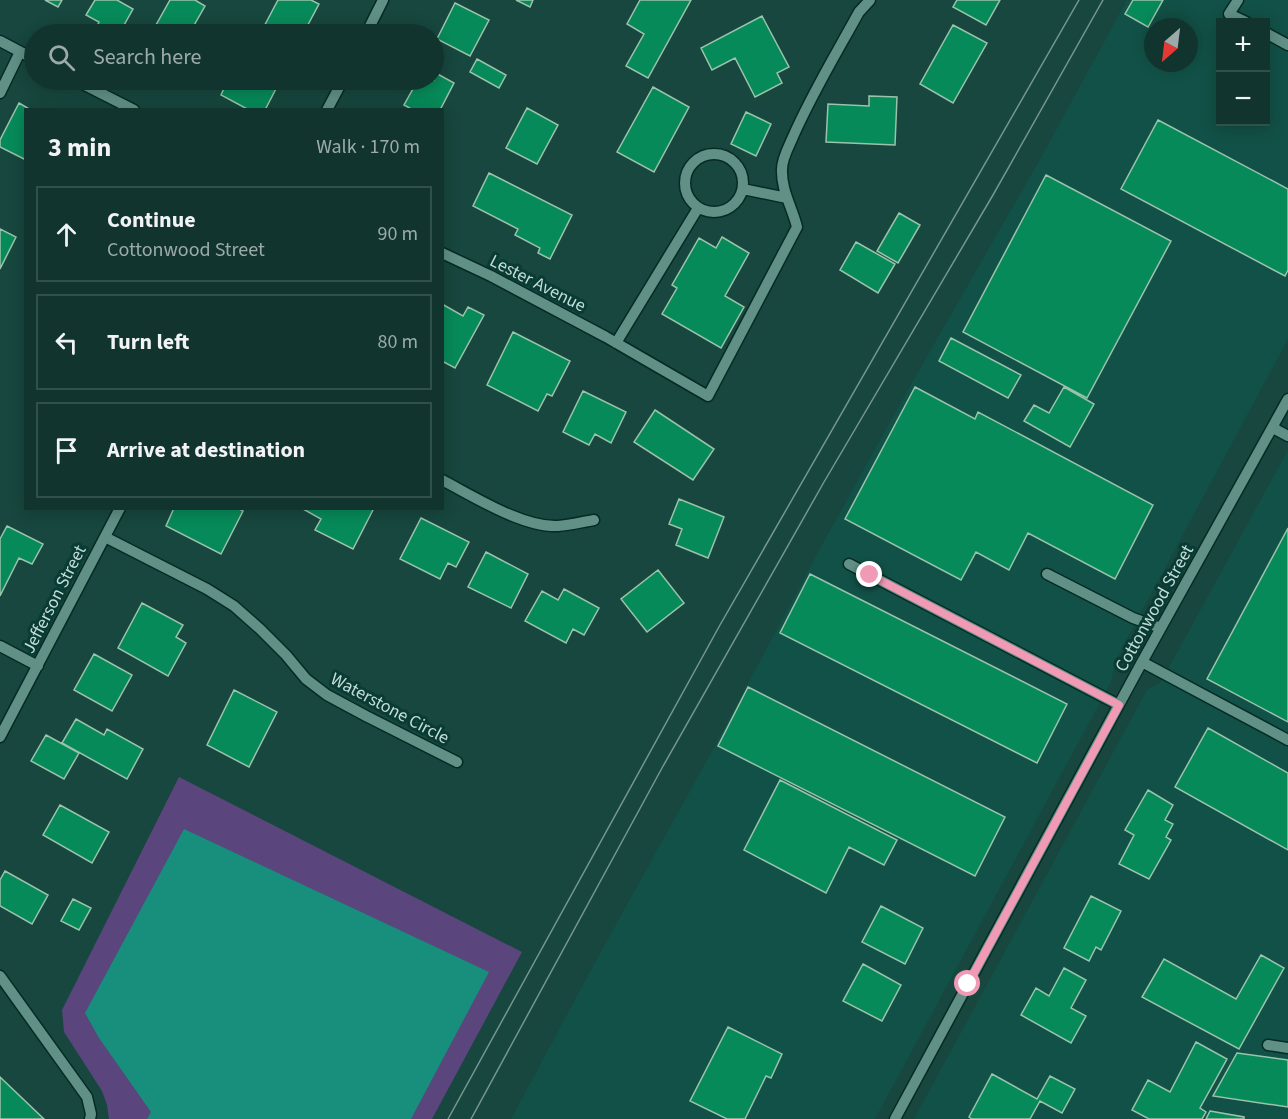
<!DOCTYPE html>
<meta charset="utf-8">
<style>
:root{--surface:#11352e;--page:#1e403a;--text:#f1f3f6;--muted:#9cabaa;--line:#30504a}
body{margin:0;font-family:"Source Sans 3",sans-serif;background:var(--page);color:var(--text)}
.controls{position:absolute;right:18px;top:18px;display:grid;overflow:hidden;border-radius:0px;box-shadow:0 3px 15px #0003}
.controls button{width:54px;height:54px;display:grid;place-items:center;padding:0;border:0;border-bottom:2px solid var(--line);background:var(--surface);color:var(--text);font:30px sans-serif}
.compass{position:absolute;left:1144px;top:18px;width:54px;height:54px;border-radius:50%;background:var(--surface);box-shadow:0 3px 15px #0003;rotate:208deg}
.stop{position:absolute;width:18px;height:18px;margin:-14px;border:4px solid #f09ab5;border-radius:50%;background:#fff}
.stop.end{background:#f09ab5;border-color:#fff;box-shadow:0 2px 6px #0008}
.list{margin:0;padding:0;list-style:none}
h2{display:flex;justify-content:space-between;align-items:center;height:78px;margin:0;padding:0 24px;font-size:26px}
h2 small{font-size:20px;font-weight:400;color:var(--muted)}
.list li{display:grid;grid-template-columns:39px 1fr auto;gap:18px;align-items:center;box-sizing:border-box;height:96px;margin:0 12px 12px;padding:0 12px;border:2px solid var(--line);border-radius:0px}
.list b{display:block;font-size:22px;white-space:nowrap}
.list p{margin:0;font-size:20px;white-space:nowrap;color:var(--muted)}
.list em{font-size:20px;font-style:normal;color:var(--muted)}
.icon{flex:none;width:33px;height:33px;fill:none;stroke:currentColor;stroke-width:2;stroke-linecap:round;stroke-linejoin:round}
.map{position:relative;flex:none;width:1288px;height:1119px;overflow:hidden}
.search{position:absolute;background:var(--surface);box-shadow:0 3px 15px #0003;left:24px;top:24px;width:420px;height:66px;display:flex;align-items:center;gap:15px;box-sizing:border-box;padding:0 21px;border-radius:33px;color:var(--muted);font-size:22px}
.panel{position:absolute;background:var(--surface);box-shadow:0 3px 15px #0003;left:24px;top:108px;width:420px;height:402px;border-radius:0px}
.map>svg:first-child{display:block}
.built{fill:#125147;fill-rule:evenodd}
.green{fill:#5a457d}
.water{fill:#188e7c}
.building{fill:#078a59;stroke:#9bc3ab;stroke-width:1.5}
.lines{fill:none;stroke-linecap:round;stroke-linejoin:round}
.minor-casing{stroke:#062b25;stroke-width:13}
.minor{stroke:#619086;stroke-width:10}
.tram{stroke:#749790;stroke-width:1.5}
.route{stroke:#f09ab5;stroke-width:8}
.labels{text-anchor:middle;stroke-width:6;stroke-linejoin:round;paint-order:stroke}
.street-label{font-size:18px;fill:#c4dcd6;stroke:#093c34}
</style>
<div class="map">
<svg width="1288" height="1119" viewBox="0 0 1288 1119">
<rect width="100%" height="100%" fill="#17473e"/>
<path class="built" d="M 1127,0 L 1288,0 L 1288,339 L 1116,659 L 1111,682 L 875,1119 L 511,1119 L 598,957 L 711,753 L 817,554 L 914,379 L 1038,163 ZM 1220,22 L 1266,22 L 1266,122 L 1220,122 ZM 1153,27 L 1189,27 L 1189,63 L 1153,63 Z
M 1288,450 L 1288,1119 L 914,1119 L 1147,690 L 1161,682 Z"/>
<path class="green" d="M 179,777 L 522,952 L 432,1119 L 109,1119 L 107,1105 L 102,1091 L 64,1032 L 62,1010 Z"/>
<path class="water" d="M 184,829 L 489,972 L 411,1119 L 147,1119 L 151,1112 L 99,1038 L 85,1013 Z"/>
<path class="building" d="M 45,0 L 62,0 L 58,7 Z
M 95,0 L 117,0 L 133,9 L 119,34 L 108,34 L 96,28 L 99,22 L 86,15 Z
M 170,0 L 195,0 L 205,6 L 189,34 L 160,34 L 163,29 L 156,25 Z
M 278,0 L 311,0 L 319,4 L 303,34 L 260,34 Z
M 516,0 L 533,0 L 530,7 Z
M 640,0 L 691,0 L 648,78 L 626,66 L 644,34 L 627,24 Z
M 957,0 L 1000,0 L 986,25 L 953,7 Z
M 1133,0 L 1163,0 L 1148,27 L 1125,14 Z
M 455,3 L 489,20 L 470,56 L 437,39 Z
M 762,16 L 789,67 L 777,73 L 782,83 L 755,97 L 735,58 L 712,70 L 701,48 Z
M 953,25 L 987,43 L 953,103 L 920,84 Z
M 477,59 L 506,75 L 499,88 L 470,72 Z
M 434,72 L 454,83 L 440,110 L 413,110 L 404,105 L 418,80 L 434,80 Z
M 217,80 L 277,80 L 280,81 L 265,110 L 249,110 L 221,95 L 226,84 Z
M 653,87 L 689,107 L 654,172 L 617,152 Z
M 869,96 L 897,97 L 895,145 L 826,142 L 828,104 L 869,106 Z
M 19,103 L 31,110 L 26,110 L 26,160 L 0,147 L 0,140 Z
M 527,108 L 558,125 L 537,164 L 506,148 Z
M 746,112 L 771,124 L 756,156 L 731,144 Z
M 1158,120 L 1288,189 L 1288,270 L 1285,276 L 1121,189 Z
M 489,173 L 572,215 L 550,259 L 538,253 L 540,248 L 515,235 L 518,229 L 473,206 Z
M 1046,175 L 1171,241 L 1087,398 L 963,332 Z
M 899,213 L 920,225 L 898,263 L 877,251 Z
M 0,229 L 16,237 L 0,269 Z
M 722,237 L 749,253 L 725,296 L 744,307 L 721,348 L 662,314 L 677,288 L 672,285 L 699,238 L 716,248 Z
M 856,242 L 895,264 L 878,293 L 840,270 Z
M 442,304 L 463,316 L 468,307 L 484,315 L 455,368 L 442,361 Z
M 513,332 L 570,361 L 552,396 L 547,394 L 538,411 L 487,385 Z
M 951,338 L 1021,375 L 1008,398 L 939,361 Z
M 915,387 L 975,419 L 978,412 L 1153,505 L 1115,579 L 1028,533 L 1009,570 L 976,552 L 961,580 L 845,519 Z
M 1064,387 L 1094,404 L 1070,447 L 1024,421 L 1034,405 L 1049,413 Z
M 583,391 L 626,412 L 611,443 L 595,434 L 589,445 L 563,432 Z
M 655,410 L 714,449 L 693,480 L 634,442 Z
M 679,499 L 724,517 L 708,558 L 676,545 L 682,529 L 669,524 Z
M 174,508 L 238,508 L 243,511 L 221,554 L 166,526 Z
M 374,508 L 353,549 L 315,530 L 321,519 L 303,509 Z
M 421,518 L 469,542 L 456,567 L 448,563 L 440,579 L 400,559 Z
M 7,526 L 43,544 L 32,564 L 19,558 L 0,596 L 0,539 Z
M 1288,528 L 1288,722 L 1207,679 Z
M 486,552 L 528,574 L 511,608 L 468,587 Z
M 658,570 L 684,603 L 647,632 L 621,599 Z
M 810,574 L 1067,704 L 1037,763 L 780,633 Z
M 564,589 L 599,608 L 584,635 L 573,629 L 566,643 L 525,621 L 542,591 L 558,600 Z
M 142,603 L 183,625 L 176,637 L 186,643 L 168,676 L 118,648 Z
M 94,654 L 132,675 L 112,711 L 74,690 Z
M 748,687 L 1005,817 L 975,876 L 718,746 Z
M 234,690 L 277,712 L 249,767 L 207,745 Z
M 76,719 L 104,735 L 107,729 L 143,749 L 127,779 L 62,743 Z
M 1208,728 L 1288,773 L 1288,850 L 1175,787 Z
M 46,735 L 79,753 L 64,779 L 31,761 Z
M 780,780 L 897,840 L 884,865 L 849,847 L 826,893 L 744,850 Z
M 1148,790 L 1173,805 L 1165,820 L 1173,824 L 1166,837 L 1171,840 L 1149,879 L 1119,864 L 1134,835 L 1125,830 Z
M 60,805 L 109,832 L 92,863 L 43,835 Z
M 5,871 L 48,895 L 32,924 L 0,906 L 0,880 Z
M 1091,896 L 1121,911 L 1101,950 L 1096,947 L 1089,961 L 1064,948 Z
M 73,899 L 91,908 L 79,930 L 61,921 Z
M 881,906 L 923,928 L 905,964 L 862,942 Z
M 1261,955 L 1284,968 L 1239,1049 L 1142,997 L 1164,959 L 1236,999 Z
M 863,964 L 901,985 L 882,1021 L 843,1001 Z
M 1064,968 L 1086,980 L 1071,1008 L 1086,1016 L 1071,1043 L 1021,1015 L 1036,988 L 1049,996 Z
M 728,1027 L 782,1054 L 771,1078 L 766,1076 L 745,1119 L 727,1119 L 690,1101 Z
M 1196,1042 L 1227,1059 L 1200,1108 L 1206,1112 L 1202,1119 L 1149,1119 L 1132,1110 L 1148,1080 L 1170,1092 Z
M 1237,1053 L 1288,1060 L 1288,1107 L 1213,1096 Z
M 992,1074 L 1037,1099 L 1050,1076 L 1075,1089 L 1062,1113 L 1040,1101 L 1030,1119 L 972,1119 L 969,1117 Z
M 0,1077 L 44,1119 L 0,1119 Z
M 1210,1111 L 1244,1117 L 1244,1119 L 1206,1119 Z"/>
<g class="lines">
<defs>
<path id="minor" d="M 1238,0 L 1229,14 L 1246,22
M 1266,33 L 1288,45
M 366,34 L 383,0
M 0,41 L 34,59
M 75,80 L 134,110
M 0,93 L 20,52
M 327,110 L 343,80
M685 183a29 29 0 1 1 58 0a29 29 0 1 1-58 0Z
M 743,189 L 787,198
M 442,253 L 491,276 L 606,337 L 708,396 L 797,227 C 792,207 781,190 782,169 C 782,159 788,148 792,139 C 811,95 836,54 859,12 L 870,0
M 616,343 L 698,208
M 1273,428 L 1288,436
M 442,480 C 473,496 523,528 558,526 C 570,525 582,522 594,520
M 105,537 L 207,589 L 234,606 L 260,629 L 286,655 L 306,679 L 327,695 L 366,716 L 457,762
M 849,564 L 1119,705
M 1047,574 L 1133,618 L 1161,628
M 0,646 L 38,666
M 1142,662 L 1288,740
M 0,737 L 120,508
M 0,976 L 87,1097 L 91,1114 L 90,1119
M 1268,1045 L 1288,1048
M 895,1119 L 1142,662 L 1288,399"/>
</defs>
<use href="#minor" class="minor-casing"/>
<use href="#minor" class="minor"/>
<path class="tram" d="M 448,1119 L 720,625 L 1079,0
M 471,1119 L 662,768 L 824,482 L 993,195 L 1103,0"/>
</g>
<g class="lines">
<path class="route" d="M 870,575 L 1119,705 L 968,984"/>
</g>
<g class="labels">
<g class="street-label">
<text transform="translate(538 283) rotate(27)" y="6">Lester Avenue</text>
<text transform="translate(54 599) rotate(-63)" y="6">Jefferson Street</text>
<text transform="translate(1154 608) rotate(-61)" y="6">Cottonwood Street</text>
<text transform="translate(390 708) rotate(28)" y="6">Waterstone Circle</text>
</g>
</g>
</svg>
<div class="controls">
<button>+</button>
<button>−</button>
</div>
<svg class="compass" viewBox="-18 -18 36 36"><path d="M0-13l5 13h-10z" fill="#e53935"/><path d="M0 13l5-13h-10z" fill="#9cabaa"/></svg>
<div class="stop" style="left:968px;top:984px"></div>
<div class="stop end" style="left:870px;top:575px"></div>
<div class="search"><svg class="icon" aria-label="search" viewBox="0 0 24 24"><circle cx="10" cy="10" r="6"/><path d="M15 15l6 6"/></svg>Search here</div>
<section class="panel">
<h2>3 min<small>Walk · 170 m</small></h2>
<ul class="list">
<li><svg class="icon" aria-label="ahead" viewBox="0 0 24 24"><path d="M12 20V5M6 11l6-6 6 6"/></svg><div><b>Continue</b><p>Cottonwood Street</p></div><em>90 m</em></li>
<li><svg class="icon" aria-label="left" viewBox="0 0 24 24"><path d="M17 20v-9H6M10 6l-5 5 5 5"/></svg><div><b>Turn left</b></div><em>80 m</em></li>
<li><svg class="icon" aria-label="arrive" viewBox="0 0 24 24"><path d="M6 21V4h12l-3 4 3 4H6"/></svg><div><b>Arrive at destination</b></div></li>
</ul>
</section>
</div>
